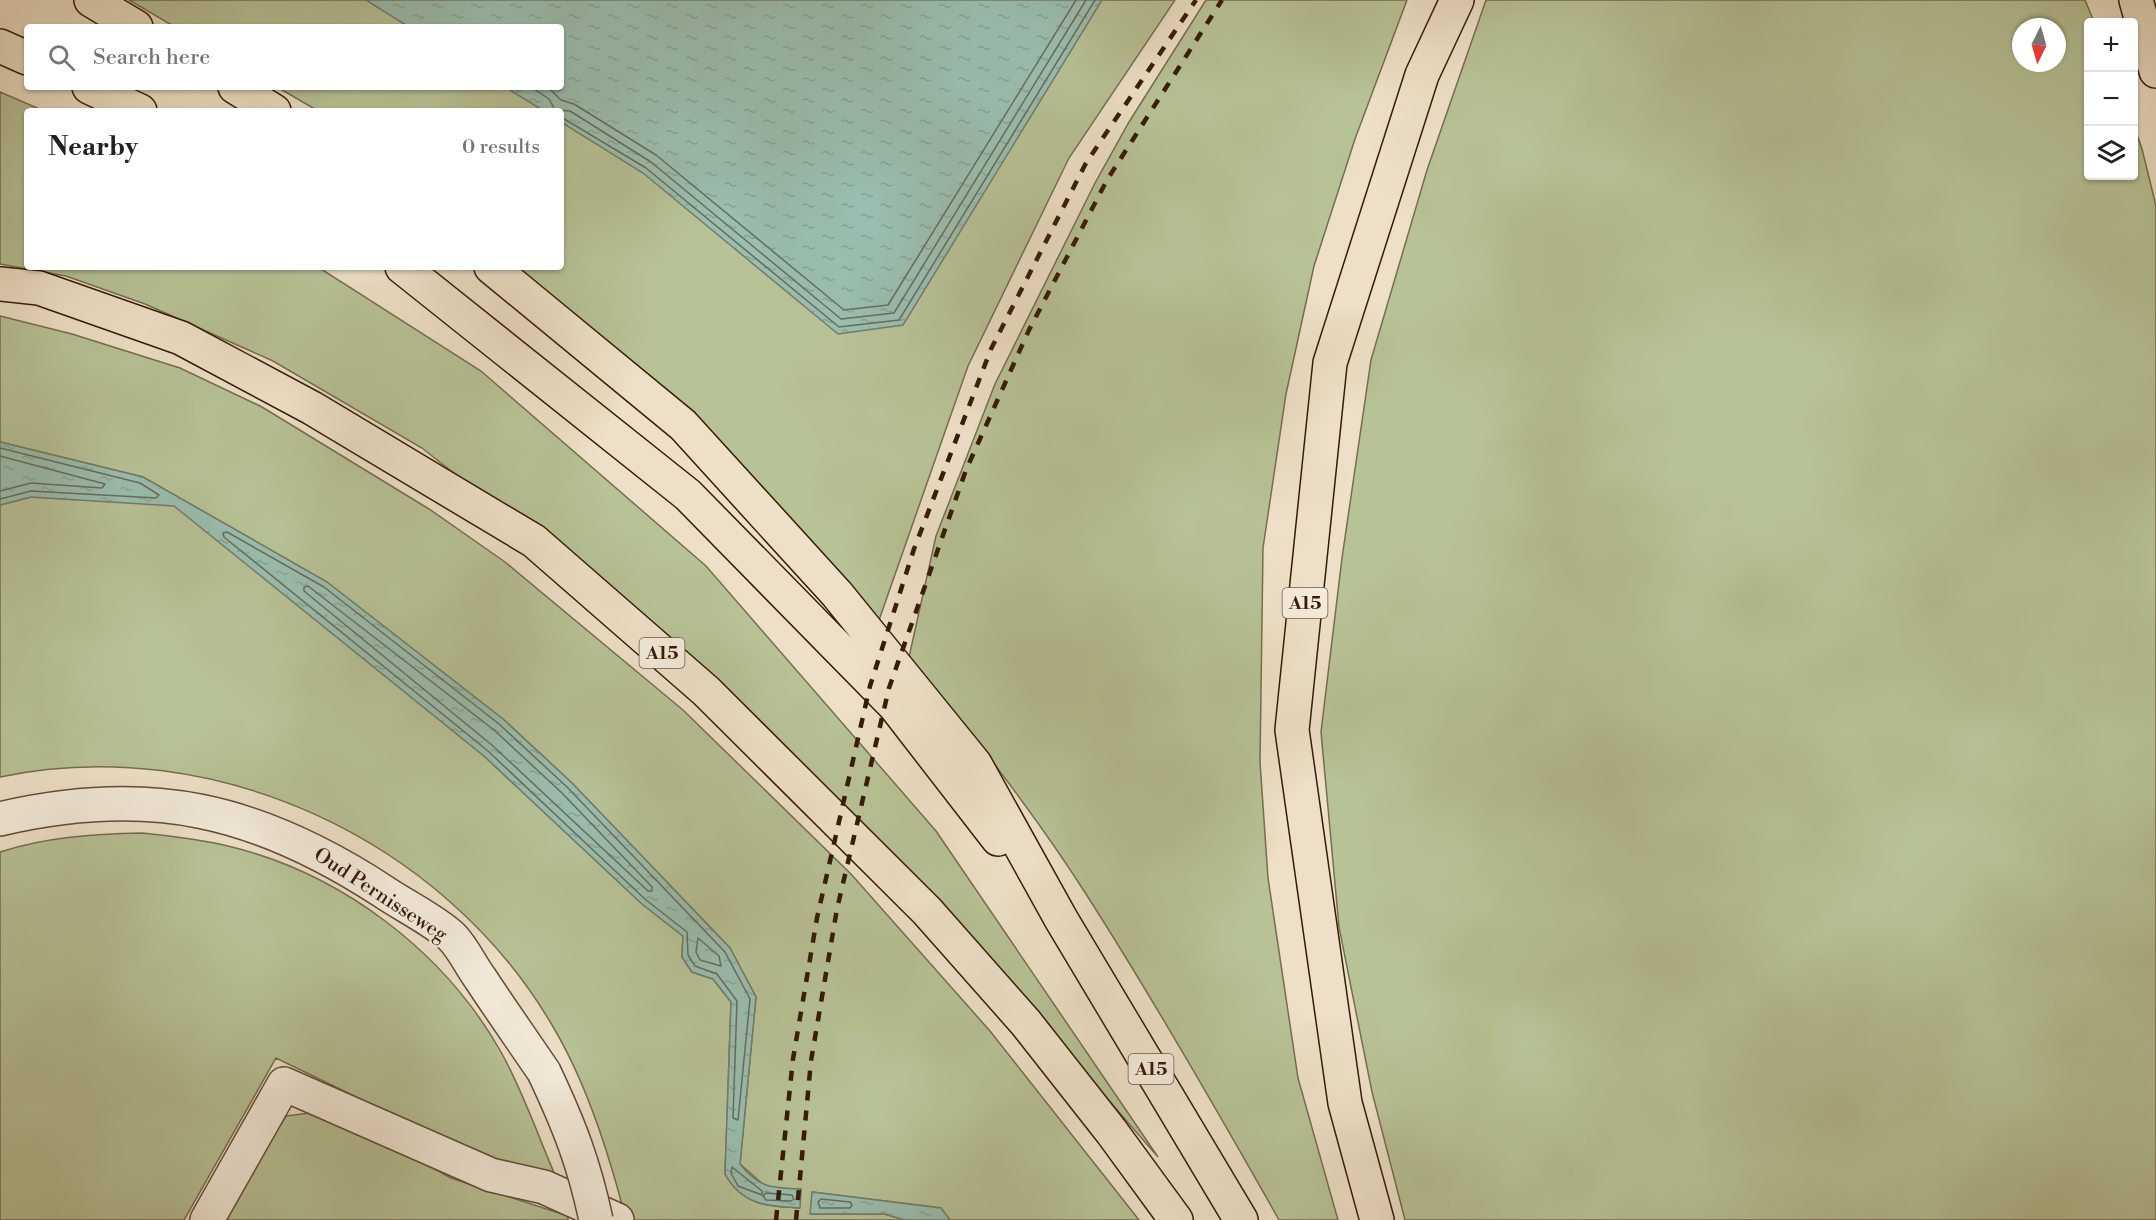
<!DOCTYPE html>
<meta charset="utf-8">
<style>
:root{--surface:#fff;--page:#f6f6f6;--text:#202124;--muted:#757577;--line:#e0e0e0}
body{margin:0;font-family:"Libre Bodoni",serif;background:var(--page);color:var(--text)}
.controls{position:absolute;right:18px;top:18px;display:grid;overflow:hidden;border-radius:6px;box-shadow:0 2px 4px #0004}
.controls button{width:54px;height:54px;display:grid;place-items:center;padding:0;border:0;border-bottom:2px solid var(--line);background:var(--surface);color:var(--text);font:30px sans-serif}
.compass{position:absolute;left:2012px;top:18px;width:54px;height:54px;border-radius:50%;background:var(--surface);box-shadow:0 2px 4px #0004;rotate:185deg}
.list{margin:0;padding:0;list-style:none}
h2{display:flex;justify-content:space-between;align-items:center;height:78px;margin:0;padding:0 24px;font-size:26px}
h2 small{font-size:20px;font-weight:400;color:var(--muted)}
.icon{flex:none;width:33px;height:33px;fill:none;stroke:currentColor;stroke-width:2;stroke-linecap:round;stroke-linejoin:round}
.map{position:relative;flex:none;width:2156px;height:1220px;overflow:hidden}
.search{position:absolute;background:var(--surface);box-shadow:0 2px 4px #0004;left:24px;top:24px;width:540px;height:66px;display:flex;align-items:center;gap:15px;box-sizing:border-box;padding:0 21px;border-radius:6px;color:var(--muted);font-size:22px}
.panel{position:absolute;background:var(--surface);box-shadow:0 2px 4px #0004;left:24px;top:108px;width:540px;height:162px;border-radius:6px}
.map>svg:first-child{display:block}
.grass{fill:#b7c296;stroke:#766e4e;stroke-width:1.5;fill-rule:evenodd}
.water{fill:url(#water-ripples);stroke:#727d6b;stroke-width:1.5}
.lines{fill:none;stroke-linecap:round;stroke-linejoin:round}
.shore{stroke:#686c5a;stroke-width:1.5}
.minor-casing{stroke:#634c36;stroke-width:36}
.highway-casing{stroke:#351b06;stroke-width:36}
.minor{stroke:#f3ebdb;stroke-width:33}
.highway{stroke:#ede0c7;stroke-width:33}
.rail{stroke:#351b06;stroke-width:4.5;stroke-dasharray:10 10;stroke-linecap:butt}
.minor-bridge-casing{stroke:#634c36;stroke-width:36;stroke-linecap:butt}
.minor-bridge{stroke:#f3ebdb;stroke-width:33}
.labels{text-anchor:middle;stroke-width:5;stroke-linejoin:round;paint-order:stroke}
.shield{fill:#f3ebdb;stroke:#6e5946;stroke-width:1.5}
.shield-label{font-size:18px;font-weight:bold;fill:#351b06}
.street-label{font-size:20px;fill:#351b06;stroke:#f3ebdb}
</style>
<div class="map">
<svg width="2156" height="1220" viewBox="0 0 2156 1220">
<defs>
<pattern id="water-ripples" width="26" height="14" patternUnits="userSpaceOnUse" patternTransform="scale(1.5)"><rect width="26" height="14" fill="#9abeaf"/><path d="M2 4q2-2 4 0t4 0M15 11q2-2 4 0t4 0" fill="none" stroke="#85a395"/></pattern>
</defs>
<rect width="100%" height="100%" fill="#ede0c7"/>
<filter id="stains"><feTurbulence type="fractalNoise" baseFrequency=".00333" numOctaves="4"/><feColorMatrix values="0 0 0 0 .2 0 0 0 0 .09 0 0 0 0 .02 0 0 0 .5 -.17"/></filter>
<radialGradient id="worn" r=".72"><stop offset=".6" stop-color="#630" stop-opacity="0"/><stop offset="1" stop-color="#630" stop-opacity=".3"/></radialGradient>
<path class="grass" d="M 129,0 L 1175,0 L 1069,158 L 968,366 L 878,623 L 690,419 L 518,267 L 561,267 L 561,111 L 318,111 L 277,87 L 561,87 L 561,27 L 175,27 Z
M 1206,0 L 1407,0 L 1355,139 L 1314,266 L 1286,394 L 1263,548 L 1260,762 L 1268,878 L 1298,1078 L 1338,1220 L 1279,1220 C 1217,1110 1154,1000 1086,894 C 1034,812 971,732 909,657 L 936,536 L 995,384 L 1095,183 L 1129,122 Z
M 1486,0 L 2085,0 L 2094,22 L 2088,22 L 2088,176 L 2134,176 L 2134,126 L 2142,149 L 2156,206 L 2156,1220 L 1405,1220 L 1372,1092 L 1339,927 L 1321,732 L 1342,558 L 1371,360 L 1427,170 ZM 2021,27 L 2057,27 L 2057,63 L 2021,63 Z
M 0,92 L 44,111 L 27,111 L 27,267 L 318,267 L 481,371 L 706,566 L 936,831 L 1158,1157 L 901,862 L 668,642 L 422,448 L 273,361 L 145,304 L 66,276 L 0,264 Z
M 0,316 L 72,334 L 180,368 L 262,407 L 429,509 L 505,562 L 683,710 L 851,874 L 990,1031 L 1139,1220 L 950,1220 L 941,1208 L 813,1192 L 811,1214 L 885,1214 L 905,1220 L 625,1220 C 621,1196 613,1173 606,1150 C 592,1106 576,1065 552,1025 C 443,839 213,732 0,777 L 0,505 L 31,497 L 174,505 L 484,756 L 642,904 L 683,936 L 682,957 L 692,972 L 713,979 L 731,1002 L 725,1174 C 742,1205 766,1206 799,1208 L 801,1189 L 767,1188 L 740,1164 L 756,997 L 730,948 L 571,782 L 503,719 L 327,582 L 143,477 L 0,442 Z
M 142,833 C 171,836 200,839 228,846 C 341,873 444,951 501,1052 C 524,1093 539,1139 558,1182 L 476,1155 L 276,1058 L 184,1220 L 0,1220 L 0,852 C 46,837 94,834 142,833 Z
M 310,1113 L 372,1134 L 451,1178 L 568,1216 L 568,1220 L 221,1220 L 286,1116 Z"/>
<path class="water" d="M 366,0 L 1102,0 L 903,325 L 838,334 L 643,173 L 561,122 L 561,111 L 544,111 L 505,87 L 561,87 L 561,27 L 409,27 Z
M 0,442 L 143,477 L 327,582 L 503,719 L 571,782 L 730,948 L 756,997 L 740,1164 C 759,1188 772,1188 801,1189 L 800,1208 C 767,1206 742,1205 725,1174 L 731,1002 L 713,979 L 692,972 L 682,957 L 683,936 L 642,904 L 484,756 L 174,506 L 31,497 L 0,505 Z
M 812,1192 L 941,1208 L 950,1220 L 905,1220 L 884,1214 L 810,1214 Z"/>
<g class="lines">
<path class="shore" d="M 531,87 L 549,99 L 555,110 L 570,111 L 651,162 L 841,319 L 894,313 L 1086,0
M 548,87 L 561,100 L 574,104 L 656,155 L 844,310 L 888,305 L 1076,0
M 561,117 L 646,168 L 839,327 L 899,320 L 1095,0
M 0,448 L 140,483 L 159,495 L 156,498 L 31,491 L 0,499
M 0,456 L 105,484 L 102,488 L 31,483 L 0,491
M 227,532 L 324,587 L 499,724 L 567,787 L 725,952 L 750,999 L 738,1120 L 733,1118 L 737,1001 L 717,974 L 695,966 L 688,955 L 687,932 L 646,900 L 488,751 L 224,537 L 223,533 Z
M 308,586 L 494,730 L 561,792 L 652,887 L 652,891 L 648,891 L 493,746 L 304,591 L 304,587 Z
M 698,938 L 719,956 L 721,966 L 700,960 L 696,952 Z
M 732,1167 L 762,1191 L 762,1195 L 738,1186 L 731,1173 Z
M 766,1193 L 792,1195 L 794,1199 L 791,1201 L 766,1200 L 763,1196 Z
M 821,1199 L 850,1202 L 852,1205 L 850,1208 L 820,1208 L 818,1202 Z"/>
<defs>
<path id="minor" d="M 0,819 C 149,784 257,809 384,892 C 403,905 437,922 452,937 C 463,948 471,966 480,978 C 501,1010 523,1041 544,1072
M 207,1220 L 284,1084 L 491,1175 L 544,1187 L 617,1220"/>
<path id="highway" d="M 91,0 L 136,27
M 2136,0 L 2156,71
M 0,46 L 27,58
M 89,87 L 140,111
M 235,87 L 274,111
M 402,267 L 688,495 L 895,706 L 998,839
M 491,267 L 683,425 L 837,594 L 975,764 L 1061,919 L 1241,1220
M 0,284 L 39,288 L 181,338 L 312,408 L 534,541 L 706,691 L 927,911 L 1026,1023 L 1111,1131 L 1176,1220
M 1377,1220 L 1345,1103 L 1292,730 L 1330,363 L 1422,75 L 1457,0"/>
</defs>
<use href="#minor" class="minor-casing"/>
<use href="#highway" class="highway-casing"/>
<use href="#minor" class="minor"/>
<use href="#highway" class="highway"/>
<path class="rail" d="M 776,1220 L 793,1059 L 817,918 L 870,686 L 914,549 L 991,349 L 1086,163 L 1196,0
M 796,1220 L 811,1061 L 837,909 L 889,688 L 966,470 L 1029,330 L 1107,180 L 1222,0"/>
<defs>
<path id="minor-bridge" d="M 544,1072 C 569,1125 584,1163 596,1220"/>
</defs>
<use href="#minor-bridge" class="minor-bridge-casing"/>
<use href="#minor-bridge" class="minor-bridge"/>
</g>
<g class="labels">
<g class="shield">
<rect x="1282.5" y="588" width="45" height="30" rx="4.5"/>
<rect x="639.5" y="638" width="45" height="30" rx="4.5"/>
<rect x="1128.5" y="1054" width="45" height="30" rx="4.5"/>
</g>
<g class="shield-label">
<text x="1305" y="609">A15</text>
<text x="662" y="659">A15</text>
<text x="1151" y="1075">A15</text>
</g>
<g class="street-label">
<text transform="translate(381 894) rotate(33)" y="7">Oud Pernisseweg</text>
</g>
</g>
<rect width="100%" height="100%" filter="url(#stains)"/>
<rect width="100%" height="100%" fill="url(#worn)"/>
</svg>
<div class="controls">
<button>+</button>
<button>−</button>
<button><svg class="icon" aria-label="layers" viewBox="0 0 24 24"><path d="M12 4l9 5-9 5-9-5zM3 14l9 5 9-5"/></svg></button>
</div>
<svg class="compass" viewBox="-18 -18 36 36"><path d="M0-13l5 13h-10z" fill="#e53935"/><path d="M0 13l5-13h-10z" fill="#757577"/></svg>
<div class="search"><svg class="icon" aria-label="search" viewBox="0 0 24 24"><circle cx="10" cy="10" r="6"/><path d="M15 15l6 6"/></svg>Search here</div>
<section class="panel">
<h2>Nearby<small>0 results</small></h2>
<ul class="list">
</ul>
</section>
</div>
